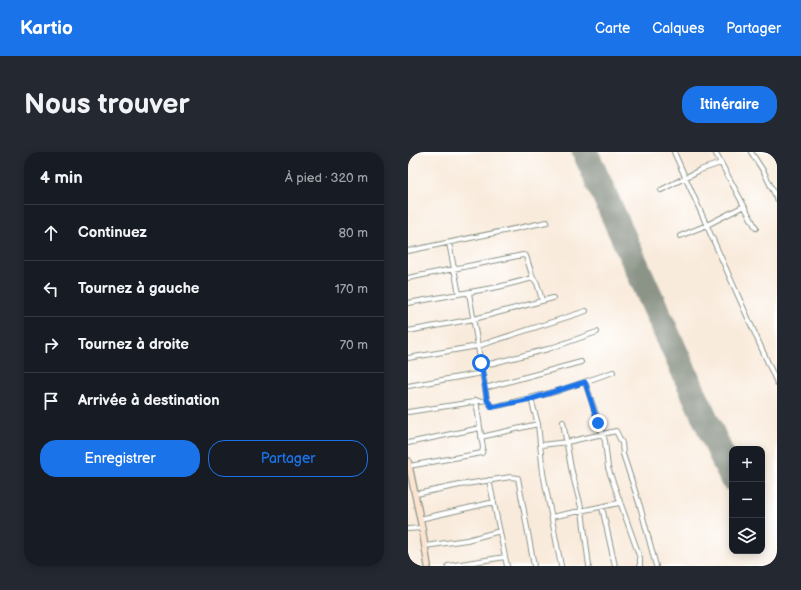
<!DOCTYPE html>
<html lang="fr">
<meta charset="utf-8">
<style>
:root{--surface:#171b24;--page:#242831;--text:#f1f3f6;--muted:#9ea1a6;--line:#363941;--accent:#1a73e8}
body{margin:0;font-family:"Balsamiq Sans",sans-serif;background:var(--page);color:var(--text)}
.controls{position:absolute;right:12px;bottom:12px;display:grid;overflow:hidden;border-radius:8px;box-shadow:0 2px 10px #0003}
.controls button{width:36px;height:36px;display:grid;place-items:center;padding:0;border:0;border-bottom:1px solid var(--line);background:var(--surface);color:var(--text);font:20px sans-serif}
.stop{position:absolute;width:12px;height:12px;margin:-9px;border:3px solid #1a73e8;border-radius:50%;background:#fff}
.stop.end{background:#1a73e8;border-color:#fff;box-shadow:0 1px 4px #0008}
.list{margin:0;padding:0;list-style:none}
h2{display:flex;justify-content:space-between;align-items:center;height:52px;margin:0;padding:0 16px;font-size:17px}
h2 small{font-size:13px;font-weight:400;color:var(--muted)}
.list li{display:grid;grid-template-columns:26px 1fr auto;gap:12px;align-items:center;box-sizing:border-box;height:56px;padding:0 16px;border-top:1px solid var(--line)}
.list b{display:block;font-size:15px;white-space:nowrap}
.list em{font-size:13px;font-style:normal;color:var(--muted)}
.actions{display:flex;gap:8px;padding:12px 16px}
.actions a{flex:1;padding:9px 0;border:1px solid var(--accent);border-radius:16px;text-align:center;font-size:14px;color:var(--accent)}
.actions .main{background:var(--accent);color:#fff}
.icon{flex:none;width:22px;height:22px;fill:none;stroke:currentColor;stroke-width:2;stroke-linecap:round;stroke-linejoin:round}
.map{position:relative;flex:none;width:369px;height:414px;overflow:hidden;border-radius:16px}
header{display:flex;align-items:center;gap:24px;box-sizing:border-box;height:56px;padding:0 20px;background:var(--accent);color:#fff}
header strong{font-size:19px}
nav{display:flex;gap:22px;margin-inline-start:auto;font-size:14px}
.intro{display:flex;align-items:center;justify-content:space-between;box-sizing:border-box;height:96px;padding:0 24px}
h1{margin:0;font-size:28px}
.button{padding:10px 18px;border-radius:16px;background:var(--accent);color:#fff;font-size:14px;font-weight:700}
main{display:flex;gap:24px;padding:0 24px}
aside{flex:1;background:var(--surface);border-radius:16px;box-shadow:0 2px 10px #0003}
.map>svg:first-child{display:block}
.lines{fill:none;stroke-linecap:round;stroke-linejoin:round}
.runway{stroke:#8c9488;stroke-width:26}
.minor-casing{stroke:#8c9488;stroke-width:6}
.secondary-casing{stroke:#8c9488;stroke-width:8}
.minor{stroke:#fff;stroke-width:4}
.secondary{stroke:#fde4d1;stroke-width:5.5}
.route{stroke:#1a73e8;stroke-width:5}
</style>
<header>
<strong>Kartio</strong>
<nav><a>Carte</a><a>Calques</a><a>Partager</a></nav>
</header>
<div class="intro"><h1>Nous trouver</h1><a class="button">Itinéraire</a></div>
<main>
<aside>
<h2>4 min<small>À pied · 320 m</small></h2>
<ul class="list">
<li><svg class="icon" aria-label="ahead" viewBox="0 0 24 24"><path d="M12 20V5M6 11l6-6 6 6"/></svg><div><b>Continuez</b></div><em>80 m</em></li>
<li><svg class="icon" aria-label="left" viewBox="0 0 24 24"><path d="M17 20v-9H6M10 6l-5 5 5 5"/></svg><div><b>Tournez à gauche</b></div><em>170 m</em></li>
<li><svg class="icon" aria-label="right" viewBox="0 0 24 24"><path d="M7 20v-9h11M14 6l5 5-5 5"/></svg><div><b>Tournez à droite</b></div><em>70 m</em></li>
<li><svg class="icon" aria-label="arrive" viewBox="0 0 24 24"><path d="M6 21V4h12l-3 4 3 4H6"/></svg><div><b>Arrivée à destination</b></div></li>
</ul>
<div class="actions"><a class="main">Enregistrer</a><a>Partager</a></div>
</aside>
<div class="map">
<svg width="369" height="414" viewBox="0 0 369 414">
<rect width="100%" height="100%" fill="#fff"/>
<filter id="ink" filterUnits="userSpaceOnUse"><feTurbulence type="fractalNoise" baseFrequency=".025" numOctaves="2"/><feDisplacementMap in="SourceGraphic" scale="8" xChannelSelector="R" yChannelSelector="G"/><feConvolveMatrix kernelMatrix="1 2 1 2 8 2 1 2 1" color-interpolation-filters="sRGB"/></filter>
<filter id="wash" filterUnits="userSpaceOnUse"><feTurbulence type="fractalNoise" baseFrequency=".012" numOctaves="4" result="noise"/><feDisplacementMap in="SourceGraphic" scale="16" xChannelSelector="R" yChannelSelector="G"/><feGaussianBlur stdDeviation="0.9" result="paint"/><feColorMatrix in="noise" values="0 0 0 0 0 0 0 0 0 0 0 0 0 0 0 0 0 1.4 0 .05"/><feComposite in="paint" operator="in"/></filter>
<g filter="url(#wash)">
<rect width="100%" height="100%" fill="#f9ebdc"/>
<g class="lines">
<path class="runway" d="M 177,0 L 324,326"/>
</g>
</g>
<g filter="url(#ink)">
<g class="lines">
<defs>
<path id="minor" d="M 266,0 L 369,231
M 307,0 L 348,76
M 343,0 L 356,20 L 369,47
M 253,38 L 292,18 L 313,11
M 272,84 L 299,73 L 336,54
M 41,91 L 51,142
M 0,99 L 139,70
M 0,126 L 115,103 L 118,104 L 125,126
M 61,141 L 79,248
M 0,151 L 90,135 L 125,126 L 129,131 L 134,148
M 0,179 L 66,167 L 145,146
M 0,206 L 70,194 L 178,159
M 74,214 L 140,197 L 189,180
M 177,230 L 197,289 L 200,316 L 232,406 L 232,414
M 0,234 L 74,221
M 77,236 L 173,210
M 123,247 L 130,272 L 135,321 L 153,414
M 0,260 L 79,248 L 84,255 L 89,254 L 150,239 L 205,220
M 155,270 L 163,316 L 174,359 L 181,414
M 73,285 L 130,272
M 0,291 L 72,276
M 133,293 L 159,290 L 208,279 L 214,291 L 215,302 L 232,354 L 248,414
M 1,314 L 74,301 L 75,296 L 68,248
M 81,328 L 99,414
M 8,342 L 52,333 L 103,325 L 110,326 L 126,414
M 194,355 L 207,414
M 143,365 L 211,351
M 12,367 L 86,350
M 0,377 L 14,376
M 17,394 L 59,388 L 92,379
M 40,414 L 97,405"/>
<path id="secondary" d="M 0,309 L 14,376 L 20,414"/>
</defs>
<use href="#minor" class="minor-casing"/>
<use href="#secondary" class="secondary-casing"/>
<use href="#minor" class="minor"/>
<use href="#secondary" class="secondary"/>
</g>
</g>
<g class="lines" filter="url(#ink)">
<path class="route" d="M 73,211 L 79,248 L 84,255 L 123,247 L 177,230 L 190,271"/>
</g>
</svg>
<div class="controls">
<button>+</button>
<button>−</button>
<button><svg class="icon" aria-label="layers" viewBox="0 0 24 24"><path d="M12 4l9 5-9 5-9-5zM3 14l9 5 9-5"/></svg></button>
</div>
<div class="stop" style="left:73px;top:211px"></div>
<div class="stop end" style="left:190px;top:271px"></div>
</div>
</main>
